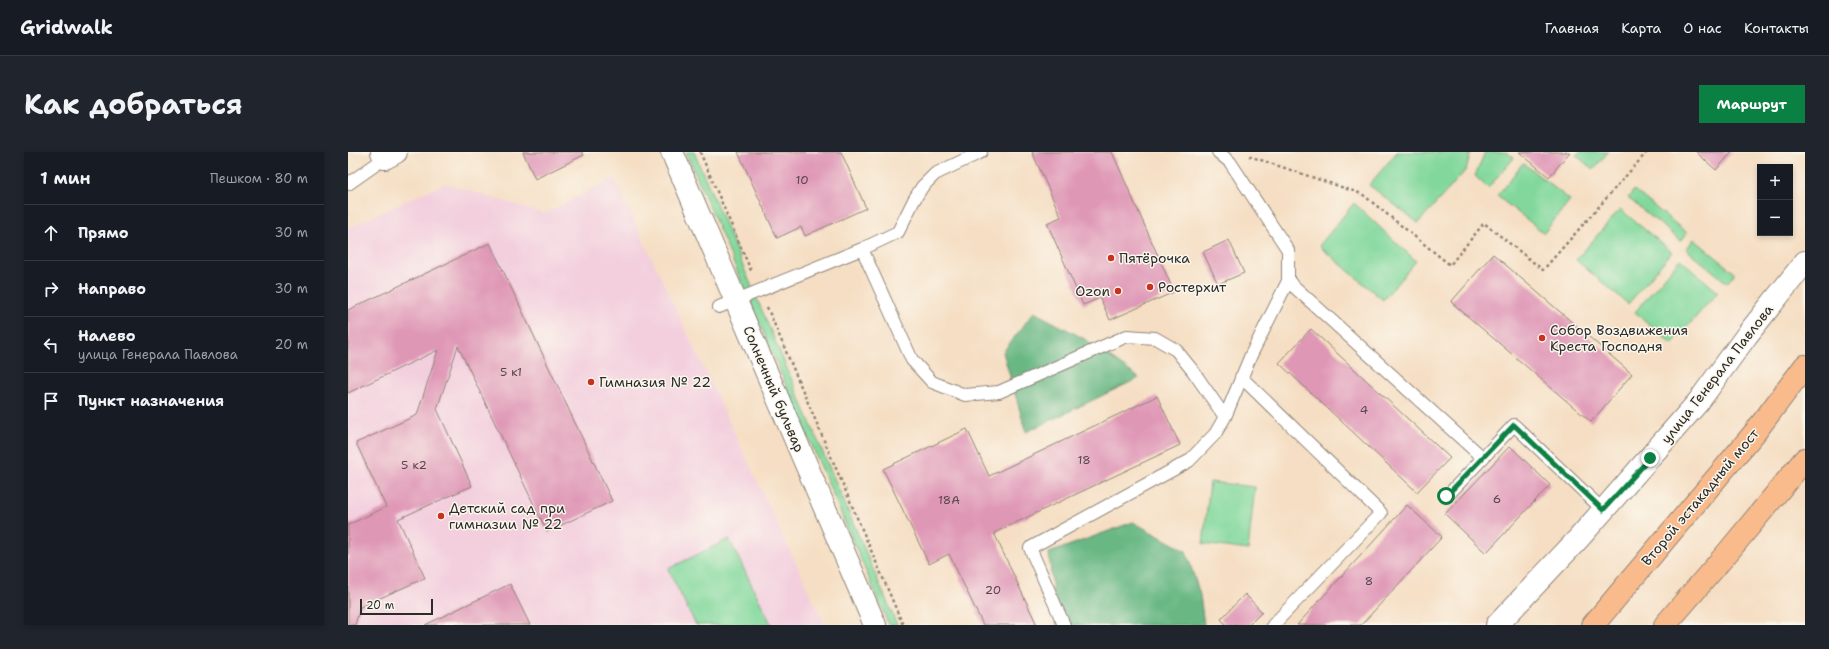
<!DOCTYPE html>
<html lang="ru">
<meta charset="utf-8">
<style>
:root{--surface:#171b24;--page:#20242c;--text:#f1f3f6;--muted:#9ea1a6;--line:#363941;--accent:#0b8043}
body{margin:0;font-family:"Shantell Sans",sans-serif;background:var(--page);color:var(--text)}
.controls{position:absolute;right:12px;top:12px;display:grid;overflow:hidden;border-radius:0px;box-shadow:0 2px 6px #0003}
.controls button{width:36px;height:36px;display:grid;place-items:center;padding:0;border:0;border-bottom:1px solid var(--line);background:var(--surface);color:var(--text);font:20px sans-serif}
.scale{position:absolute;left:12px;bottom:10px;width:73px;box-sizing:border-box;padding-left:4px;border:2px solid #2b2b2b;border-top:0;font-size:11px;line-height:14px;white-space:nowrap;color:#2b2b2b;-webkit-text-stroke:3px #fbf7ec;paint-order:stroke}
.stop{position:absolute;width:12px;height:12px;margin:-9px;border:3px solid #0b8043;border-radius:50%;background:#fff}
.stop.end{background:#0b8043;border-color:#fff;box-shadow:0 1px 4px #0008}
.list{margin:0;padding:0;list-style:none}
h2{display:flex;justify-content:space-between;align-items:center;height:52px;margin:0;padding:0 16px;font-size:17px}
h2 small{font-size:13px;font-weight:400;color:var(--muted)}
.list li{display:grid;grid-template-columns:26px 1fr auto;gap:12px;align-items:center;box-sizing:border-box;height:56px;padding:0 16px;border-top:1px solid var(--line)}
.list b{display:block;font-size:15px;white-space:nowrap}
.list p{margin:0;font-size:13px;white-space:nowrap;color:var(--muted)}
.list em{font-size:13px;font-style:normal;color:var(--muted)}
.icon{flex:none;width:22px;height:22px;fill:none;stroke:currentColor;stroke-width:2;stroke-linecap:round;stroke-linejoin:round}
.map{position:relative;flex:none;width:1457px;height:473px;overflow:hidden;border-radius:0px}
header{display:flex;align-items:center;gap:24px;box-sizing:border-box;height:56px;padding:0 20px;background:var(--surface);border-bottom:1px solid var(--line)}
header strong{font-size:19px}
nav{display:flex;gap:22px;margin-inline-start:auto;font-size:14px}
.intro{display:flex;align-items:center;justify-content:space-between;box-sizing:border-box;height:96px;padding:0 24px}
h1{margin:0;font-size:28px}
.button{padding:10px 18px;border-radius:0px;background:var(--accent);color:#fff;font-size:14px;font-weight:700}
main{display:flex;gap:24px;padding:0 24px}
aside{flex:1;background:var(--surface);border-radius:0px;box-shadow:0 2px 6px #0003}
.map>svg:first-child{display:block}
.built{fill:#f3cfde}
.green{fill:#82d89c;stroke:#568264}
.forest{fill:#69b884;stroke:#4a7258}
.building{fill:#df97b6}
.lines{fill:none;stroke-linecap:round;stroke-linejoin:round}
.service-casing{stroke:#908477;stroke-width:14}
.minor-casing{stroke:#908477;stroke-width:24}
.tertiary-casing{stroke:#908477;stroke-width:24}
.primary-casing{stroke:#908477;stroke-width:24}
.path{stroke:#908477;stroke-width:2.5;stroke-dasharray:3 3;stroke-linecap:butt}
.service{stroke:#fff;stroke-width:12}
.minor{stroke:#fff;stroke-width:22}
.tertiary{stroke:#fff;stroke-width:22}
.primary{stroke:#fabb8c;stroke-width:22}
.route{stroke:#0b8043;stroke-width:5}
.poi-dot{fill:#c8321e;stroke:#fbf7ec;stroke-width:1.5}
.labels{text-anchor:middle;stroke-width:3;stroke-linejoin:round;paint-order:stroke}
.number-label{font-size:12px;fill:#58464e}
.poi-label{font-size:14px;fill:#2b2b2b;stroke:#fbf7ec;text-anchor:start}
.street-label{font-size:14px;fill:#2b2b2b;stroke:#fbf7ec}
</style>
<header>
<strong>Gridwalk</strong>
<nav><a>Главная</a><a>Карта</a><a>О нас</a><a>Контакты</a></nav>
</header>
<div class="intro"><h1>Как добраться</h1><a class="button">Маршрут</a></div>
<main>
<aside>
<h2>1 мин<small>Пешком · 80 m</small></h2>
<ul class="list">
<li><svg class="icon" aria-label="ahead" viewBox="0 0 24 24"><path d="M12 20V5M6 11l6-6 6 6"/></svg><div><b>Прямо</b></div><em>30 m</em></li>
<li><svg class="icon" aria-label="right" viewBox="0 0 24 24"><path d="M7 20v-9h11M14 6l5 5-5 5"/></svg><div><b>Направо</b></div><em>30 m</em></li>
<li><svg class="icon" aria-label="left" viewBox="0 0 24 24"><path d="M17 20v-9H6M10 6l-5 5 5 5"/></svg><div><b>Налево</b><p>улица Генерала Павлова</p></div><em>20 m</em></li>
<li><svg class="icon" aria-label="arrive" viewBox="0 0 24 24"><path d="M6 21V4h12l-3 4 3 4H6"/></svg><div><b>Пункт назначения</b></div></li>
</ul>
</aside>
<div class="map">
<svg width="1457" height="473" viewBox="0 0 1457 473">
<rect width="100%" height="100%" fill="#fbf7ec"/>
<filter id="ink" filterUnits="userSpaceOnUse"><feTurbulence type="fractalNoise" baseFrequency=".025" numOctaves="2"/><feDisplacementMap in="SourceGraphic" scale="8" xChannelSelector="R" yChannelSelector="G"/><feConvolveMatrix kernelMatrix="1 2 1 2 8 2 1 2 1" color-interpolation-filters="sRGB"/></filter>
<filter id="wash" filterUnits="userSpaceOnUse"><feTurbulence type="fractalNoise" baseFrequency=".012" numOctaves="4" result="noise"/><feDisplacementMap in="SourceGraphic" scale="16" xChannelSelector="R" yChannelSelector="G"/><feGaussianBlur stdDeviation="0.9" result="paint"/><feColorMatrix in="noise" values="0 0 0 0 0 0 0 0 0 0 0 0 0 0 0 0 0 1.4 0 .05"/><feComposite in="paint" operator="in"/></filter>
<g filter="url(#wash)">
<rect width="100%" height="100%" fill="#f5dec3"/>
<path class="built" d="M 266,26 L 477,473 L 0,473 L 0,76 L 97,31 L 196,62 Z"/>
<path class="green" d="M 338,0 L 346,0 L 549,473 L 541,473 Z
M 1049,0 L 1123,0 L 1118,18 L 1070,71 L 1021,33 Z
M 1137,0 L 1158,0 L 1166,6 L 1140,36 L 1127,24 Z
M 1231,0 L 1260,0 L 1245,18 L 1228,3 Z
M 1175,11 L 1222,48 L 1196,81 L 1149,44 Z
M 1286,38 L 1339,81 L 1333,89 L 1280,46 Z
M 1006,51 L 1068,109 L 1035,148 L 971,94 Z
M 1272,57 L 1324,100 L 1280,152 L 1228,108 Z
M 1346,87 L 1387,121 L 1379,131 L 1338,97 Z
M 1332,107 L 1370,140 L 1324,192 L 1287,160 Z
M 862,330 L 907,335 L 900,398 L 855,392 Z
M 381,387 L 423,472 L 422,473 L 348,473 L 320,417 Z"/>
<path class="forest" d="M 686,160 L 735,186 L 791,226 L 678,280 L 655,200 Z
M 785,370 L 838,399 L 852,443 L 856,473 L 708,473 L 701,401 Z"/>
<g id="blocks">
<path class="building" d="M 175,0 L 234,0 L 236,3 L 187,27 Z
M 390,0 L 493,0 L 518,56 L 457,84 L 453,75 L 429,86 Z
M 684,0 L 764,0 L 826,140 L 762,168 L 752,146 L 735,153 L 699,71 L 713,65 Z
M 1171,0 L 1222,0 L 1201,25 Z
M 1348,0 L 1384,0 L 1368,18 Z
M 881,88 L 896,121 L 870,132 L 855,100 Z
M 142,91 L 264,349 L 199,380 L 110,194 L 89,257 L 124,334 L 50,367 L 77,426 L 12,455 L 7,473 L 0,473 L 0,373 L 38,355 L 8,291 L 69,263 L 90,198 L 0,241 L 0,158 Z
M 1145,102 L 1284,222 L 1243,270 L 1103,150 Z
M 963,177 L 1102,306 L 1069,340 L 931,211 Z
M 809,244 L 832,293 L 646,381 L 689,473 L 635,473 L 601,402 L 581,412 L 535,317 L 619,277 L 641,324 Z
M 1162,294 L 1202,333 L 1138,401 L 1097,362 Z
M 1059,353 L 1094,385 L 1013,473 L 949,473 Z
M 162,432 L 182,473 L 77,473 Z
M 897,442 L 914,460 L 901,473 L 878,473 L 873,467 Z"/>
</g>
</g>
<g filter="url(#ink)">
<use href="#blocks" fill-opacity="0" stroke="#908477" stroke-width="1"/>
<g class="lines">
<defs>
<path id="service" d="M 870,0 L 882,10 L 940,98 L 940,129 L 1135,306
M 0,32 L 37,6
M 514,97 L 564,208 L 584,230 L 617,243 L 651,240 L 779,184 L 807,186 L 828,198 L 845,219 L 877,265
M 371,155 L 514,97 L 550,80 L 566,48 L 574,35 L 587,22 L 633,0
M 893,225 L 1033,361 L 925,473
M 1098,345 L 1166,273 L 1255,358
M 716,473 L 682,396 L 841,309 L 867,282 L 877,265 L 903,203 L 940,129"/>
<path id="minor" d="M 34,0 L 37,6 L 48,0
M 1149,473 L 1231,386 L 1351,249 L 1399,183 L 1457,110"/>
<path id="tertiary" d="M 324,0 L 527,473"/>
<path id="primary" d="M 1245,473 L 1408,279 L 1457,214
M 1317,473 L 1380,400 L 1457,307"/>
</defs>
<use href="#service" class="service-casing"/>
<use href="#minor" class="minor-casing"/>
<use href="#tertiary" class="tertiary-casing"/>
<use href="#primary" class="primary-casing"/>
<path class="path" d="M 352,0 L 404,121
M 901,4 L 1014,42 L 1102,113 L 1136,71 L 1195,118 L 1299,0
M 419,155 L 555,473"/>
<use href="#service" class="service"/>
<use href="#minor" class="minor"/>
<use href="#tertiary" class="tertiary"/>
<use href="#primary" class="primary"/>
</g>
</g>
<g class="lines" filter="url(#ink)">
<path class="route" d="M 1098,344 L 1166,273 L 1255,358 L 1302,306"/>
</g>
<g class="poi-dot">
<circle cx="763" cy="106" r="4"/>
<circle cx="802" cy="135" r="4"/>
<circle cx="770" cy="139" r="4"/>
<circle cx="1194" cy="186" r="4"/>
<circle cx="243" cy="230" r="4"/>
<circle cx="93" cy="364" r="4"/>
</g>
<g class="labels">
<g class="number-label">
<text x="454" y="32">10</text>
<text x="163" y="224">5 к1</text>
<text x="1016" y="262">4</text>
<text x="736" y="312">18</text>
<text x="66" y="317">5 к2</text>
<text x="1149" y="351">6</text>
<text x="601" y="352">18А</text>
<text x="1021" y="433">8</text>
<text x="645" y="442">20</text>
</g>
<g class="poi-label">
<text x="771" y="111">Пятёрочка</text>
<text x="810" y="140">Ростерхит</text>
<text x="762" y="144" text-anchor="end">Ozon</text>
<text x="1202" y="183">Собор Воздвижения<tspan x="1202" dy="16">Креста Господня</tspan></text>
<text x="251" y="235">Гимназия № 22</text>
<text x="101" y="361">Детский сад при<tspan x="101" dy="16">гимназии № 22</tspan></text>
</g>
<g class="street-label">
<text transform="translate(1369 222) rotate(-52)" y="5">улица Генерала Павлова</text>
<text transform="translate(426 237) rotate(67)" y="5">Солнечный бульвар</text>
<text transform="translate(1352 345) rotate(-50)" y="5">Второй эстакадный мост</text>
</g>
</g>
</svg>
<div class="controls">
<button>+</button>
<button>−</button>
</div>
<div class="scale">20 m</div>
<div class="stop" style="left:1098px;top:344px"></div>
<div class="stop end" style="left:1302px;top:306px"></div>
</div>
</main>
